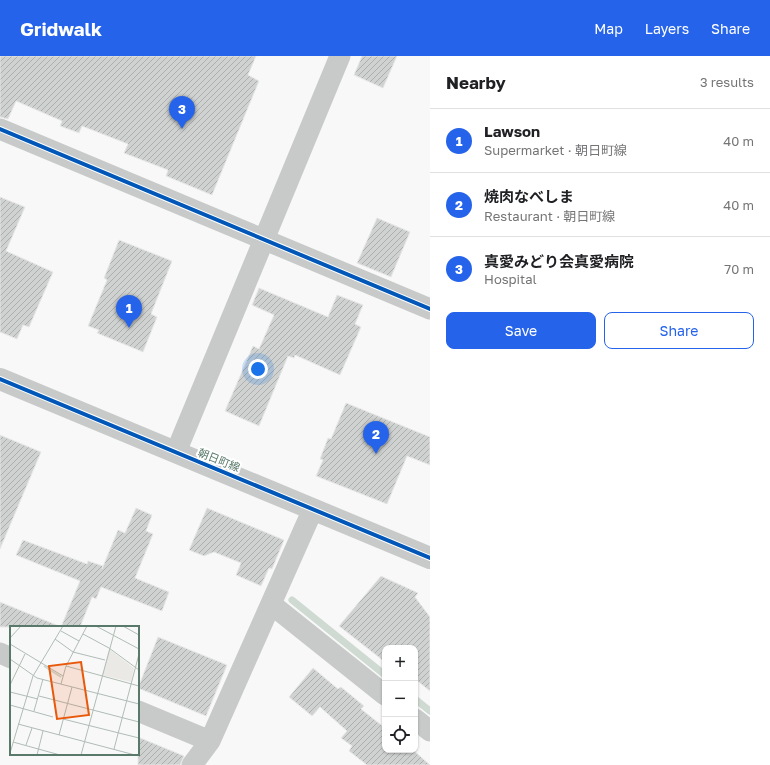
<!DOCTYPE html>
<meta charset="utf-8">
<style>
:root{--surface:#fff;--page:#f6f6f6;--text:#202124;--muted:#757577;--line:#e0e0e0;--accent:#2563eb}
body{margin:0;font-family:"Golos Text","Noto Sans JP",sans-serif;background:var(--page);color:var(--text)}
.controls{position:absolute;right:12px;bottom:12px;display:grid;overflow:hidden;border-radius:8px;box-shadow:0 1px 3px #0004}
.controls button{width:36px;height:36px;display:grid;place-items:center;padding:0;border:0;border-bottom:1px solid var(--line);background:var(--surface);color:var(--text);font:20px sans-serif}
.you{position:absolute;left:258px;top:313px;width:14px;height:14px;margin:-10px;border:3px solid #fff;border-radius:50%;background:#1a73e8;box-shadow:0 0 0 6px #1a73e833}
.badge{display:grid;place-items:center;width:26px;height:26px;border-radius:50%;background:var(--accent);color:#fff;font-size:13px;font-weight:700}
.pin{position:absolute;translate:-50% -33px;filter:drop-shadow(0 1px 2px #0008)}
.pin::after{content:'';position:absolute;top:21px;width:14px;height:12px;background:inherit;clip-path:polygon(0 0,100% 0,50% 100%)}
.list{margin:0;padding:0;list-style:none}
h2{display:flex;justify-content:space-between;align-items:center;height:52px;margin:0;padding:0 16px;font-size:17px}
h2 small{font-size:13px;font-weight:400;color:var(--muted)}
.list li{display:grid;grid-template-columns:26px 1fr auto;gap:12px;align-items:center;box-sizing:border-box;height:64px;padding:0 16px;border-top:1px solid var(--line)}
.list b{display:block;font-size:15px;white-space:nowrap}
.list p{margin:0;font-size:13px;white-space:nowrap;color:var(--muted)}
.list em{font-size:13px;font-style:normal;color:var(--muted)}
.actions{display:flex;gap:8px;padding:12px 16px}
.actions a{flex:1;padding:9px 0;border:1px solid var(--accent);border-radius:8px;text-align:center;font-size:14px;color:var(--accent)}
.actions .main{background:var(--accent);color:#fff}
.icon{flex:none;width:22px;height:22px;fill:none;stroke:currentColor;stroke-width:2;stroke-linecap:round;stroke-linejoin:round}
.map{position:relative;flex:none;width:430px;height:709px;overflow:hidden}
header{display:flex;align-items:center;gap:24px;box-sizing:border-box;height:56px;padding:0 20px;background:var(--accent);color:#fff}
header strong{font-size:19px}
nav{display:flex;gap:22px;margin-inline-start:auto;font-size:14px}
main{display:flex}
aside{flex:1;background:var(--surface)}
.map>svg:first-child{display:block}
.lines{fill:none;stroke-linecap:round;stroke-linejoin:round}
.stream{stroke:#cedad2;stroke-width:7}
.building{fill:url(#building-hatch);stroke:#e8e8e8}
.minor{stroke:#c7cac8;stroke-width:21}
.tertiary{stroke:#c7cac8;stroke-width:22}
.cycleway-casing{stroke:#fff;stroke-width:6}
.cycleway{stroke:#0057b8;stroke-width:4}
.labels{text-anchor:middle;stroke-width:4;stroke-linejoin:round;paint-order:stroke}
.street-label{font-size:11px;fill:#59796a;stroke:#fff}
.inset-river{fill:none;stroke:#cedad2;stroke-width:2}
.inset-road{fill:none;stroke:#afbdb6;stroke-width:1}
.view{fill:#e8590c;fill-opacity:0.15;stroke:#e8590c;stroke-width:2}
.inset-edge{fill:none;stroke:#59796a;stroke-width:2}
</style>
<header>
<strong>Gridwalk</strong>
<nav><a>Map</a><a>Layers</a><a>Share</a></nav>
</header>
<main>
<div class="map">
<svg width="430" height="709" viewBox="0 0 430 709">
<defs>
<pattern id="building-hatch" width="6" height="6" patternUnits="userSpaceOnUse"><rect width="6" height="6" fill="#cfd2d0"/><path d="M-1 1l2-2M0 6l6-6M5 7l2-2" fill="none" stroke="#abafad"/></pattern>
</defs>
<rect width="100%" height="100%" fill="#f9f8f8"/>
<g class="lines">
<path class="stream" d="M 292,544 L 385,619
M 415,643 L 430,655"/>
</g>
<path class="building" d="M 0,0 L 256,0 L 248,19 L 259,25 L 212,139 L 166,120 L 168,114 L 124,97 L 128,88 L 82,70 L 79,77 L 60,70 L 62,65 L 16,45 L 8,63 L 0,61 Z
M 362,0 L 397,0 L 383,32 L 354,19 Z
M 0,141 L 25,151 L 6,195 L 53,216 L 29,271 L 23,269 L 17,283 L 0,276 Z
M 377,162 L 410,176 L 391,221 L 357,207 Z
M 119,184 L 172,205 L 151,258 L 157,261 L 143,296 L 97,277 L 99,274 L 88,270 L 107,224 L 104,222 Z
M 259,232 L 328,261 L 337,239 L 363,249 L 355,268 L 361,271 L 340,319 L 295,299 L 294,302 L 288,300 L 259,370 L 225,355 L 253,290 L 259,293 L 274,259 L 252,249 Z
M 346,347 L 430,381 L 430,409 L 407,400 L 387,448 L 316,420 L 323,404 L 320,403 L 328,382 L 331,383 Z
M 0,379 L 41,396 L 0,493 Z
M 136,452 L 152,459 L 146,475 L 153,478 L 135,522 L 169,536 L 162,555 L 101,531 L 96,543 L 92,541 L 80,571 L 61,571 L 80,525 L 16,499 L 23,484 L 87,508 L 88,505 L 103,510 L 102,513 L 118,474 L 125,477 Z
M 207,452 L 284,484 L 272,513 L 269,512 L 261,530 L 236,519 L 241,507 L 214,496 L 204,500 L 189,494 Z
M 381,520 L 418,537 L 415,541 L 430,561 L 430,635 L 415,623 L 415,592 L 385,592 L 385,606 L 339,570 Z
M 0,546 L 59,570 L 59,571 L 0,571 Z
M 158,581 L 227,609 L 206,660 L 138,632 Z
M 313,612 L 338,633 L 341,631 L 364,650 L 361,653 L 385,672 L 385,694 L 413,694 L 430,709 L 367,709 L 349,695 L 352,690 L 341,682 L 347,675 L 320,651 L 312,660 L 289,641 Z
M 138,681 L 184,700 L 180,709 L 138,709 Z"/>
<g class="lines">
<path class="minor" d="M 0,73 L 430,253
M 176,396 L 340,0
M 271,548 L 385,639
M 0,597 L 11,602
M 138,655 L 210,685
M 415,663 L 430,675
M 192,709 L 210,685 L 313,453"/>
<path class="tertiary" d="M 0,323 L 430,502"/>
<defs>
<path id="cycleway" d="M 0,73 L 430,253
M 0,323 L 430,502"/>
</defs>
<use href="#cycleway" class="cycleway-casing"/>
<use href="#cycleway" class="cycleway"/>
</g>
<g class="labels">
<g class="street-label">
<text transform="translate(219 404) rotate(22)" y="4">朝日町線</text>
</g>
</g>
<g transform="translate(10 570)">
<rect width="129" height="129" fill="#f9f8f8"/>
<path d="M 99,23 L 124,42 L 121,56 L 92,49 Z" fill="#ebe9e5"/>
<path class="inset-river" d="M 34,40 L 51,51"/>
<path class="inset-road" d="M 86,0 L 129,23M 113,0 L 129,9M 51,5 L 69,15M 73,8 L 99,22 L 129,44M 0,12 L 11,0M 45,13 L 63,26 L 95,34M 0,18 L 53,50M 0,33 L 27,52 L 129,78M 56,40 L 129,60M 51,58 L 56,40 L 77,0M 0,59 L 15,28M 0,66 L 28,73M 29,70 L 129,96M 0,79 L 43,91M 24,85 L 33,53M 53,93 L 129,112M 8,98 L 125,129M 49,109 L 62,61M 3,116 L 50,129M 16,119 L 22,102M 104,123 L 129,28M 0,127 L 23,50 L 53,0M 27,129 L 33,105M 71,129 L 106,0"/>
<path class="view" d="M 71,36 L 79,89 L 47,93 L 39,40 Z"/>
<rect width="129" height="129" class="inset-edge"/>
</g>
</svg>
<div class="controls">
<button>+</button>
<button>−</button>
<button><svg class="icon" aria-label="locate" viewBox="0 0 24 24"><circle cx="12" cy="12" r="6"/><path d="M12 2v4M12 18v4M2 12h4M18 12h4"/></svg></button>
</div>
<div class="you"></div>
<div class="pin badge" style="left:129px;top:272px">1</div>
<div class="pin badge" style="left:376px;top:398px">2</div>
<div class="pin badge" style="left:182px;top:73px">3</div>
</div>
<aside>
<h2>Nearby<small>3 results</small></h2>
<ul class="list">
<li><span class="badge">1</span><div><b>Lawson</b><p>Supermarket · 朝日町線</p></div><em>40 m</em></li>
<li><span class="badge">2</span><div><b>焼肉なべしま</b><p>Restaurant · 朝日町線</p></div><em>40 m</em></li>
<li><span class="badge">3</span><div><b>真愛みどり会真愛病院</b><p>Hospital</p></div><em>70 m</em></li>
</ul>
<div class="actions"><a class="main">Save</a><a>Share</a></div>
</aside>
</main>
